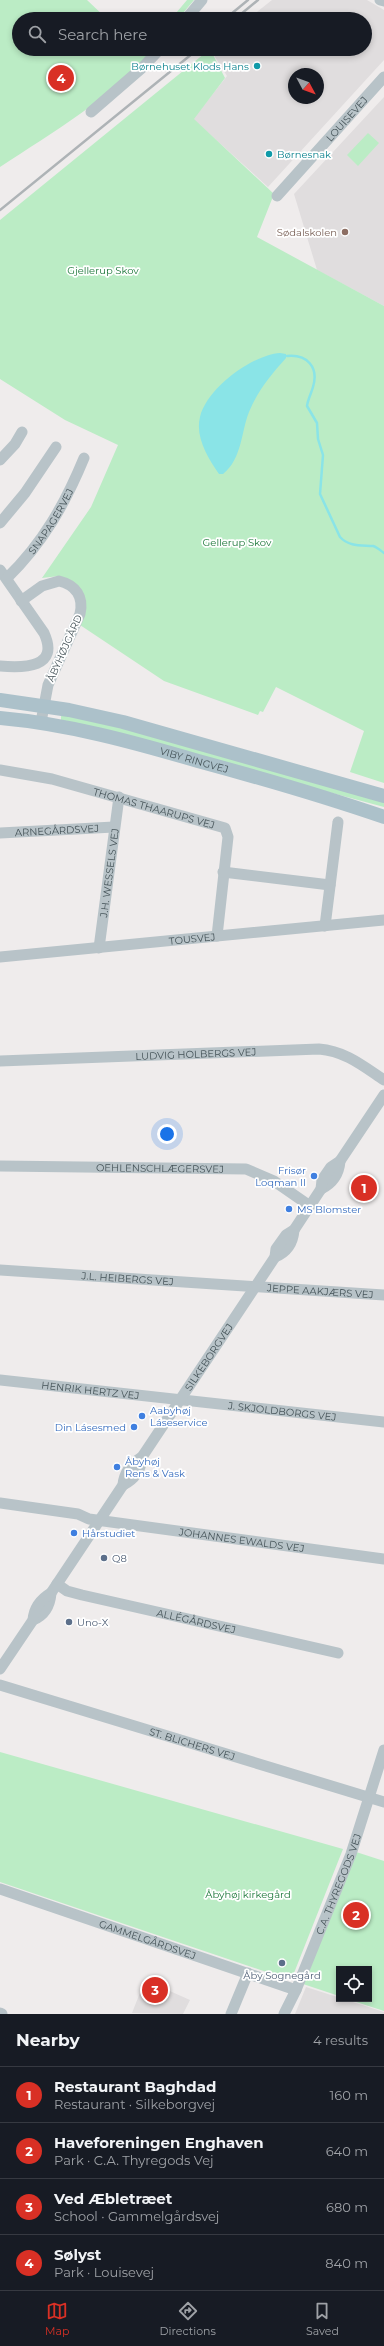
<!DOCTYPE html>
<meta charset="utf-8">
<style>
:root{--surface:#171b24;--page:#242831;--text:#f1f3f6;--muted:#9ea1a6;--line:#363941;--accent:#d93025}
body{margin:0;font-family:Montserrat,sans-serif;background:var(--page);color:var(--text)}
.controls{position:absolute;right:12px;bottom:12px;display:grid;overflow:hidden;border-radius:0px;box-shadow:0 2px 6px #0003}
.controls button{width:36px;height:36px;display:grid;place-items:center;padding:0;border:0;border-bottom:1px solid var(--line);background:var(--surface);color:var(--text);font:20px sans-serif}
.compass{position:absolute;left:288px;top:68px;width:36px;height:36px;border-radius:50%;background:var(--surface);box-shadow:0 2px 6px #0003;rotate:131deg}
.you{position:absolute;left:167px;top:1134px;width:14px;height:14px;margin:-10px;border:3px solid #fff;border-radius:50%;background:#1a73e8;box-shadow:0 0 0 6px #1a73e833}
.badge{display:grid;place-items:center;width:26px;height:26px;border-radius:50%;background:var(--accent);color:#fff;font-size:13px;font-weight:700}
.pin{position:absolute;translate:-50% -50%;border:2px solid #fff;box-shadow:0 1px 4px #0006}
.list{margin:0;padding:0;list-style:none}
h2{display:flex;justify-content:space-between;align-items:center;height:52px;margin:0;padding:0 16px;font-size:17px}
h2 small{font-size:13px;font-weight:400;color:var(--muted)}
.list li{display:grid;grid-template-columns:26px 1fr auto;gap:12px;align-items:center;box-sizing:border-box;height:56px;padding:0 16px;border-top:1px solid var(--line)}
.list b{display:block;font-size:15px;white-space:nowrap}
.list p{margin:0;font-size:13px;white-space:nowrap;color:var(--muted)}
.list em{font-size:13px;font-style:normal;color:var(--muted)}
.icon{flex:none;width:22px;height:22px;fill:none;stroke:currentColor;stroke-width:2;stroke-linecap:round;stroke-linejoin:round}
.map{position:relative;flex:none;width:384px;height:2014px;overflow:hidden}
.search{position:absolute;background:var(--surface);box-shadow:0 2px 6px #0003;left:12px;right:12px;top:12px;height:44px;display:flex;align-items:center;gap:10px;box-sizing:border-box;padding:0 14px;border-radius:22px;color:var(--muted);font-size:15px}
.sheet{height:276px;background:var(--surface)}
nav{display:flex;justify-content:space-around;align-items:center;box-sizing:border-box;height:56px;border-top:1px solid var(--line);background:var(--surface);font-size:11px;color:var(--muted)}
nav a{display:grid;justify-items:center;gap:2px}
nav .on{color:var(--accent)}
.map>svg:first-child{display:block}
.education{fill:#e0ddde;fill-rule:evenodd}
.green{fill:#bbecc5}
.water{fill:#8ae4e7}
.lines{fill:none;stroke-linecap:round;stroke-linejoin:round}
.stream{stroke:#8ae4e7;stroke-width:2.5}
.minor{stroke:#b8c3c8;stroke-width:11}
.major{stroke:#acc1ca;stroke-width:14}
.rail{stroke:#aeb3b6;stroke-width:2.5}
.culture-dot{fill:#0f9aa8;stroke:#fff;stroke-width:1.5}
.education-dot{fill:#8d6e63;stroke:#fff;stroke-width:1.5}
.shop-dot{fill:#3f7fe0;stroke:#fff;stroke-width:1.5}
.service-dot{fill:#5c6f8a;stroke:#fff;stroke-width:1.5}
.labels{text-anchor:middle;stroke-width:3.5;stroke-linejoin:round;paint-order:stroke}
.culture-label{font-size:10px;fill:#0d838f;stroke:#fff;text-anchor:end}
.street-label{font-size:10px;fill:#455358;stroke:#fff}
.education-label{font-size:10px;fill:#785e54;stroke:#fff;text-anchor:end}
.park-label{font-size:10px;fill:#1a7638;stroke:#fff}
.shop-label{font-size:10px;fill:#366cbe;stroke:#fff;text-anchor:start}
.service-label{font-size:10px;fill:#4e5e75;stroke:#fff;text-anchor:start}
</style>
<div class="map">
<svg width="384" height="2014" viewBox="0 0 384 2014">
<rect width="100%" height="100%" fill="#efecec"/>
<path class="education" d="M 272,0 L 367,0 L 384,10 L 384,60 L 268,187 L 193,119 L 227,76 L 210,49 L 365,49 L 365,19 L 248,19 ZM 294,74 L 318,74 L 318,98 L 294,98 Z
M 384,97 L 384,306 L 317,270 L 294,194 Z
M 145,1980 L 190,2000 L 183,2014 L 132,2013 Z
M 306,1987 L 384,2012 L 384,2014 L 295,2014 Z"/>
<path class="green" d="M 0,0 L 87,0 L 107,19 L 19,19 L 19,49 L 153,49 C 112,98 53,132 0,167 Z
M 187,0 L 194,0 L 178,19 L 171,19 Z
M 210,49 L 225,78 L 194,119 L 274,194 L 257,237 L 384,306 L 384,783 L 350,772 L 364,731 L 276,687 L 263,712 L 260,711 L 258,715 L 164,681 L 80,625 L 86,607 L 59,576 L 42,578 L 91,507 L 118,445 L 65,420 L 0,379 L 0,220 Z
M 368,133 L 379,143 L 358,166 L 347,155 Z
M 61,714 L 96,721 L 384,801 L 384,807 L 61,720 Z
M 0,1752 L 343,1849 L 294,1973 L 284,1978 L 0,1882 Z
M 353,1851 L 384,1861 L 384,2011 L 347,1999 L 369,1999 L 369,1969 L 339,1969 L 339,1996 L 300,1983 Z"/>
<path class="water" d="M 280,353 L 286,354 L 286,358 C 271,375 258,390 249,412 C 241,432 242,459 223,474 L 219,474 C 208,458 195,437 200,417 C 207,388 252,355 280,353 Z"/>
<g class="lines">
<path class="stream" d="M 287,356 C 307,354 319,367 313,387 C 311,394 308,399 307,406 L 317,423 L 318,439 L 323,455 L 320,494 L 340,537 C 349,547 362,545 373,546 C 377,547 381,551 384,553"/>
<g class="minor">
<path d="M 380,0 L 384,1"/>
<path d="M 186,19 L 202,0"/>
<path d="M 91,112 L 143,67 L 160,49"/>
<path id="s1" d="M 277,196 L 384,77"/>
<path d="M 0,460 L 15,444 L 22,432"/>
<path d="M 0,523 L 25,493 L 56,447"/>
<path d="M 0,570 L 44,633 C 60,668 24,668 0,666"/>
<path id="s2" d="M 7,578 C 43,543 65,504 84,458"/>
<path d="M 21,601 L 42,586 L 59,581 C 76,585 84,597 80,614 L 48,685 L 41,722"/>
<path id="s3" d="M 0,770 L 52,779 L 225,828 L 228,837 L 217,936"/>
<path id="s4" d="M 0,833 L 114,827"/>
<path d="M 223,872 L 330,885"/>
<path d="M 325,926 L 338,822"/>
<path id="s5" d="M 99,948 L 119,797"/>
<path id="s6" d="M 0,957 L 384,920"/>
<path id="s7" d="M 0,1061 L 319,1049 C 345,1051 363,1066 384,1080"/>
<path id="s8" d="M 0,1166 L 246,1169 L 274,1181 L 310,1206"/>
<path d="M 321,1189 C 333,1183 339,1174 340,1161"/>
<path d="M 275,1257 C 287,1252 293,1243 294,1230"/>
<path id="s9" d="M 0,1270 L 384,1295"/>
<path id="s10" d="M 0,1380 L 384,1422"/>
<path d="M 123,1485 C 135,1479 141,1470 142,1457"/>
<path id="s11" d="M 0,1503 L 78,1514 L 89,1519 L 111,1522 L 384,1559"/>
<path id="s12" d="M 57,1584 L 67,1591 L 82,1595 L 338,1653"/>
<path d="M 33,1620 C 45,1615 50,1606 51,1593"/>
<path id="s13" d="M 0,1669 L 33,1620 C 34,1608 41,1599 51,1593 L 123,1485 C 124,1472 131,1464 142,1457 L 275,1257 L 276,1249 L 286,1235 L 294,1230 L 321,1189 L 322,1180 L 331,1167 L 340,1161 L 384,1095"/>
<path id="s14" d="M 0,1685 L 384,1802"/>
<path id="s15" d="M 0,1889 L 296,1990"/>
<path d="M 0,2013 L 2,2014"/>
<path d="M 231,2014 L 248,1973"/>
<path id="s16" d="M 284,2014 L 296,1990 L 351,1854 L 384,1750"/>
</g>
<g class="major">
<path d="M 0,700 L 69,710 L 123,722 L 384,796"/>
<path id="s17" d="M 0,718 C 68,724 133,742 198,761 C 261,778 323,796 384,817"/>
</g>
<path class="rail" d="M 225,19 L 248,0
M 235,19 L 258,0
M 0,210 L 198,49"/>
</g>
<g class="culture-dot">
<circle cx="257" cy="66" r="4"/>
<circle cx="269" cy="154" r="4"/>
</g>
<circle class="education-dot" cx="345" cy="232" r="4"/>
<g class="shop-dot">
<circle cx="314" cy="1176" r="4"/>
<circle cx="289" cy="1209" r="4"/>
<circle cx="142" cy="1416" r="4"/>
<circle cx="134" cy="1427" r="4"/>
<circle cx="117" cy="1467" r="4"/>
<circle cx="74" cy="1533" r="4"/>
</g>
<g class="service-dot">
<circle cx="104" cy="1558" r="4"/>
<circle cx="69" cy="1622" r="4"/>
<circle cx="282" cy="1963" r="4"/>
</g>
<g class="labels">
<g class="culture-label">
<text x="249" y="70">Børnehuset Klods Hans</text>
<text x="277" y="158" text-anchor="start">Børnesnak</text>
</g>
<g class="street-label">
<text dy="4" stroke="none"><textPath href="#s1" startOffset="104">LOUISEVEJ</textPath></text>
<text dy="4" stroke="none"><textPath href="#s2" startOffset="72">SNAPAGERVEJ</textPath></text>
<text transform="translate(64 648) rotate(-66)" y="4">ÅBYHØJGÅRD</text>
<text dy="4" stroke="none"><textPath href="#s17" startOffset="199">VIBY RINGVEJ</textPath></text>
<text dy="4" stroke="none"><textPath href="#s3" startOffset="159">THOMAS THAARUPS VEJ</textPath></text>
<text dy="4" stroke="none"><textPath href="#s4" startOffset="57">ARNEGÅRDSVEJ</textPath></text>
<text dy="4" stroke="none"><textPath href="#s5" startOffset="76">J.H. WESSELS VEJ</textPath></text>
<text dy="4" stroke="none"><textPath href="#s6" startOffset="193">TOUSVEJ</textPath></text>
<text dy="4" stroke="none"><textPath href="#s7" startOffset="196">LUDVIG HOLBERGS VEJ</textPath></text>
<text dy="4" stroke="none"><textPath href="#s8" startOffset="160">OEHLENSCHLÆGERSVEJ</textPath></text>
<text dy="4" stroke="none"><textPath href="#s9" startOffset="128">J.L. HEIBERGS VEJ</textPath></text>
<text dy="4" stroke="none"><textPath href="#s9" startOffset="321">JEPPE AAKJÆRS VEJ</textPath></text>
<text dy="4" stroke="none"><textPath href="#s13" startOffset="378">SILKEBORGVEJ</textPath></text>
<text dy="4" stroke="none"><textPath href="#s10" startOffset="91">HENRIK HERTZ VEJ</textPath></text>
<text dy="4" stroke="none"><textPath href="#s10" startOffset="284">J. SKJOLDBORGS VEJ</textPath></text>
<text dy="4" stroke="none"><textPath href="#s11" startOffset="245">JOHANNES EWALDS VEJ</textPath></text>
<text dy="4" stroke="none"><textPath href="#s12" startOffset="145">ALLÉGÅRDSVEJ</textPath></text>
<text dy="4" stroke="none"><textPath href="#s14" startOffset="201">ST. BLICHERS VEJ</textPath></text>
<text dy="4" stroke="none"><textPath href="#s16" startOffset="141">C.A. THYREGODS VEJ</textPath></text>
<text dy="4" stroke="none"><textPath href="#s15" startOffset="156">GAMMELGÅRDSVEJ</textPath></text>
</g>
<g class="education-label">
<text x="337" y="236">Sødalskolen</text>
</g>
<g class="park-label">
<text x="103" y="274">Gjellerup Skov</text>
<text x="237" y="546">Gellerup Skov</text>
<text x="248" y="1898">Åbyhøj kirkegård</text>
</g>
<g class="shop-label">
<text x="306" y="1174" text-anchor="end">Frisør<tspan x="306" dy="12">Loqman II</tspan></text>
<text x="297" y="1213">MS Blomster</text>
<text x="150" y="1414">Aabyhøj<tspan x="150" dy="12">Láseservice</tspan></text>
<text x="126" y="1431" text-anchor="end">Din Lásesmed</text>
<text x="125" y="1465">Åbyhøj<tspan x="125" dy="12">Rens &amp; Vask</tspan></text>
<text x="82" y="1537">Hårstudiet</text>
</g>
<g class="service-label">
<text x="112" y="1562">Q8</text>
<text x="77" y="1626">Uno-X</text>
<text x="282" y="1979" text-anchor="middle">Åby Sognegård</text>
</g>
</g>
</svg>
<div class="controls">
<button><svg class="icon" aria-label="locate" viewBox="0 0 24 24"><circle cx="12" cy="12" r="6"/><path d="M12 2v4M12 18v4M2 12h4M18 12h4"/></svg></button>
</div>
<svg class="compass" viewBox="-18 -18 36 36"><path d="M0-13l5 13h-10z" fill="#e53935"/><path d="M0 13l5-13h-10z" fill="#9ea1a6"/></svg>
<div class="you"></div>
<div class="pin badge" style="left:364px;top:1188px">1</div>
<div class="pin badge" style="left:356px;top:1915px">2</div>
<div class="pin badge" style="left:155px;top:1990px">3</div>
<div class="pin badge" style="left:61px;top:78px">4</div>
<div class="search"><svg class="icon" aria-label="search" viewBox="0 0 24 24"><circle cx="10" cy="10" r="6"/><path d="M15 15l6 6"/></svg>Search here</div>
</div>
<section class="sheet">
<h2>Nearby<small>4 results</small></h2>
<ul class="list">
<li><span class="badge">1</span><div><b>Restaurant Baghdad</b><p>Restaurant · Silkeborgvej</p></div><em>160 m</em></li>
<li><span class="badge">2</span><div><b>Haveforeningen Enghaven</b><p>Park · C.A. Thyregods Vej</p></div><em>640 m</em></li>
<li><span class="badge">3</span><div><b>Ved Æbletræet</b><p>School · Gammelgårdsvej</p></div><em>680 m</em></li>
<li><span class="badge">4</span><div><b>Sølyst</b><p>Park · Louisevej</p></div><em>840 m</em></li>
</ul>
</section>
<nav>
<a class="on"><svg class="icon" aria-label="map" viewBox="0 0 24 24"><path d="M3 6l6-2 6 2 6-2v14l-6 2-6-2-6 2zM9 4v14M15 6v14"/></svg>Map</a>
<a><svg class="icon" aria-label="directions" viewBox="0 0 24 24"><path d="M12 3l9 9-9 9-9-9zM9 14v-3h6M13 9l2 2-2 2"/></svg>Directions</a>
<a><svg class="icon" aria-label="saved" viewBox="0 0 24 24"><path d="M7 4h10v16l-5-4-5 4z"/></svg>Saved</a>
</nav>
